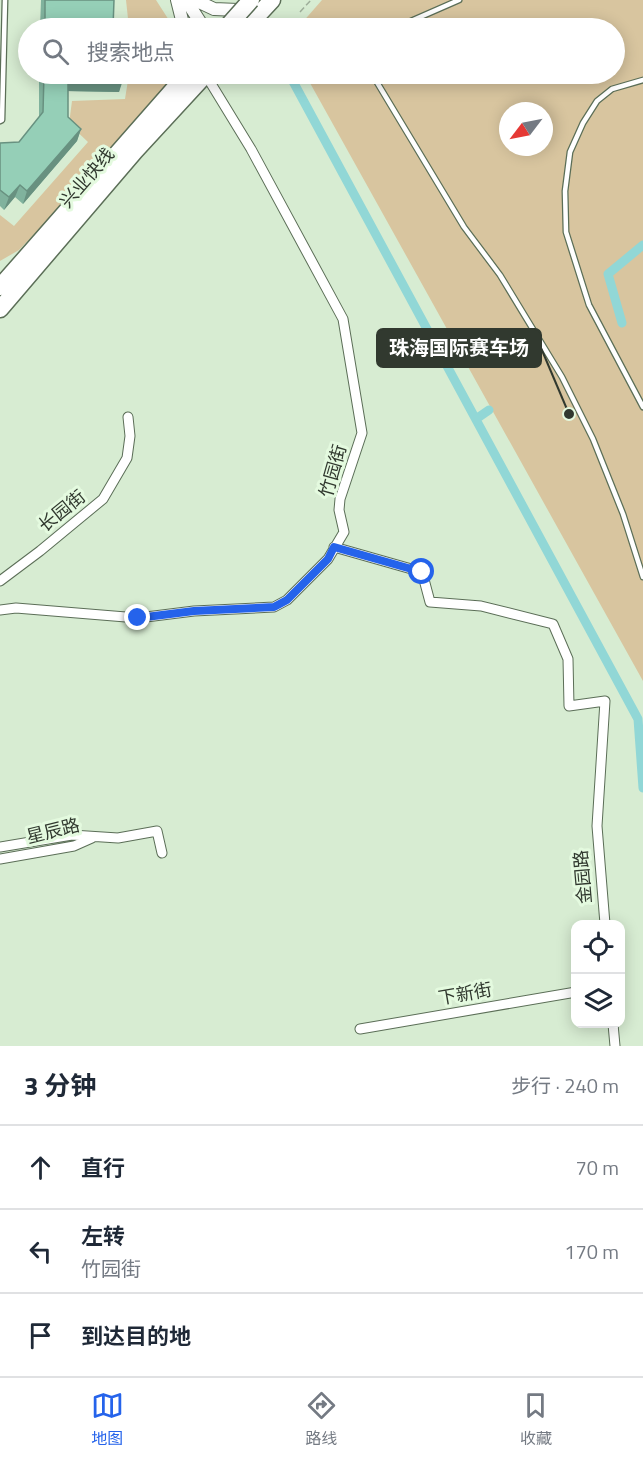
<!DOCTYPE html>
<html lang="zh">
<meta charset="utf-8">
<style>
:root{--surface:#fff;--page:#f6f6f7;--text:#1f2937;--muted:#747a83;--line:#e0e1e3;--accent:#2563eb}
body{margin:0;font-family:"Titillium Web","Noto Sans SC",sans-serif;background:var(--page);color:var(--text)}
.controls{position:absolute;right:18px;bottom:18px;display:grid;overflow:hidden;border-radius:12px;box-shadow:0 3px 15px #0003}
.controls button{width:54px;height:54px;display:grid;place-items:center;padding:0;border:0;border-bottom:2px solid var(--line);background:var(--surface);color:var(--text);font:30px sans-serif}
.compass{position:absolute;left:499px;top:102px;width:54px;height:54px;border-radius:50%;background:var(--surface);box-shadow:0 3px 15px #0003;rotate:238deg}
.stop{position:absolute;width:18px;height:18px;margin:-14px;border:4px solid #2563eb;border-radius:50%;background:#fff}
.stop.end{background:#2563eb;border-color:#fff;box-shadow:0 2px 6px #0008}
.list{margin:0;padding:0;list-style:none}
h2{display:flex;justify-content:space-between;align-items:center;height:78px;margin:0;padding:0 24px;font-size:26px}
h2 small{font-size:20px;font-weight:400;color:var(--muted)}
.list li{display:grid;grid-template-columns:39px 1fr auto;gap:18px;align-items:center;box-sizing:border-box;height:84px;padding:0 24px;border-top:2px solid var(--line)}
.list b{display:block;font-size:22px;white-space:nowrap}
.list p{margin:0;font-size:20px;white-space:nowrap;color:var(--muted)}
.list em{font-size:20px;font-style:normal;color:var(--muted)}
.icon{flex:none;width:33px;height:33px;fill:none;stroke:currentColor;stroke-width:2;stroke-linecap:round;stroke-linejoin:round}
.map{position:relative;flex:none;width:643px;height:1046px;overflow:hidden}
.search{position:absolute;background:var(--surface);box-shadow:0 3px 15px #0003;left:18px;right:18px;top:18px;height:66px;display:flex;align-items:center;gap:15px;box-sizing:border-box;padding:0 21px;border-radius:33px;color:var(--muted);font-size:22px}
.sheet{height:330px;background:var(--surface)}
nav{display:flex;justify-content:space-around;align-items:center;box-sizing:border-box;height:84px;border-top:2px solid var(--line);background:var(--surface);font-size:16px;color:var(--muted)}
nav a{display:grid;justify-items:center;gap:3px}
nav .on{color:var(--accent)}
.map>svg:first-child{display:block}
.green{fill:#d8c59f;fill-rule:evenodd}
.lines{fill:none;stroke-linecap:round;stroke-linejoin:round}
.canal{stroke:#91d7d6;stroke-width:9}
.lane-casing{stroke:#5b6e57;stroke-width:7}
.street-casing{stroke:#5b6e57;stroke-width:11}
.secondary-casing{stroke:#5b6e57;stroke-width:14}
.highway-casing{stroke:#5b6e57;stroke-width:19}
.path{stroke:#9eae9a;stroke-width:1.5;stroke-dasharray:6 3;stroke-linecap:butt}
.lane{stroke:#fff;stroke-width:4.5}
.street{stroke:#fff;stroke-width:9}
.secondary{stroke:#fff;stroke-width:12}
.highway{stroke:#fff;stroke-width:16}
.highway-bridge-casing{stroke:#5b6e57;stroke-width:19;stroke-linecap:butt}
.highway-bridge{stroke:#fff;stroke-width:16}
.wall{fill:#80b29d}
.shaded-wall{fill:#689180}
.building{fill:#95cfb7;stroke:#689180;stroke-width:1.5}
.route{stroke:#2563eb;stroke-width:8}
.labels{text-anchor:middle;stroke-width:6;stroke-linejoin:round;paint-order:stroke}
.street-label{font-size:18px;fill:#31392f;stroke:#e4fadf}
.leader{fill:none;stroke:#31392f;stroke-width:2}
.callout-dot{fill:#31392f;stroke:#e4fadf;stroke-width:2}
.callout{fill:#31392f;stroke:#31392f;stroke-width:2}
.callout-label{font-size:20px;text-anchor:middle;font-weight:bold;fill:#fff}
</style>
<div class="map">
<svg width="643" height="1046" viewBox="0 0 643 1046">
<rect width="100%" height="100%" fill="#d7ecd2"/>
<path class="green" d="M 126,0 L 156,0 L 174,28 L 129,28 Z
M 322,0 L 643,0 L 643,681 L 305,74 L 614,74 L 614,28 L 302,28 L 301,24 ZM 508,111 L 544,111 L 544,147 L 508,147 Z
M 129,74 L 181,74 L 103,162 L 19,250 L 0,261 L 0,215 L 14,226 L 88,142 L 69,124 L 72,101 L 125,99 Z"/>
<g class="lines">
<path class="canal" d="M 255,15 L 263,28
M 289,74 L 638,719 L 643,788
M 622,323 L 608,274 L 643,245
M 476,419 L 489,410"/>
<defs>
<path id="lane" d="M 395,28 L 459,0
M 372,74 L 464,227 L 500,275 L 562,377 L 593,439 L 623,514 L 643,577
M 643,80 L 612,89 L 597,101 L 583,123 L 570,152 L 565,191 L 566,232 L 589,305 L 643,407
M 0,121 L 2,120 L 5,0"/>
<path id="street" d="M 334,547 L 422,572 L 430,602 L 481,606 L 553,624 L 568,659 L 569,706 L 605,701 L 597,826 L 605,924
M 0,581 L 40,551 L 103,499 L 127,458 L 130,436 L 128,417
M 0,610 L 16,608 L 138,618 L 194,611 L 274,607 L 287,600 L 328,559 L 344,532 L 339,510 L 340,499 L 362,433 L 343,319 L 251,149 L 207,77
M 0,847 L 72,835 L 118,838 L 157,831 L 162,853
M 0,859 L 74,846 L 92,838
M 613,1024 L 615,1046
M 360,1029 L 576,992"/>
<path id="secondary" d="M 177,0 L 184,28
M 186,0 L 204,28
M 195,0 L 214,9 L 238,10"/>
<path id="highway" d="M 246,28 L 272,0
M 0,287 L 187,74
M 0,309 L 135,151 L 206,74"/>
</defs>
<use href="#lane" class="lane-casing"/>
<use href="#street" class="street-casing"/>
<use href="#secondary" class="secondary-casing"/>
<use href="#highway" class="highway-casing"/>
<path class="path" d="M 300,12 L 311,0"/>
<use href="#lane" class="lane"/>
<use href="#street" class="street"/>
<use href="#secondary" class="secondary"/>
<use href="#highway" class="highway"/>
<defs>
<path id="highway-bridge" d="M 226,28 L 251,0"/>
</defs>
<use href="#highway-bridge" class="highway-bridge-casing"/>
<use href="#highway-bridge" class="highway-bridge"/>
</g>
<path class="wall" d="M 41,0 L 114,0 L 113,28 L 40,28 Z
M 39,74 L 123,74 L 119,92 L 68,91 L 68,117 L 81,129 L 77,141 L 23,204 L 15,197 L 4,210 L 0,206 L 0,143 L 19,142 L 39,117 Z"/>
<path class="shaded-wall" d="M 68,79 L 123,80 L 119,92 L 64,91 Z
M 81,129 L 77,141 L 23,204 L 27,191 Z
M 20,185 L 15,197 L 4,210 L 9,197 Z"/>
<path class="building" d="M 45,0 L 114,0 L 113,28 L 45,28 Z
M 44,74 L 123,74 L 123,80 L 68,79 L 68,117 L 81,129 L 27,191 L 20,185 L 9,197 L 0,190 L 0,143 L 19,142 L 43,112 Z"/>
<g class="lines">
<path class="route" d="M 138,618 L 194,611 L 274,607 L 287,600 L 328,559 L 334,547 L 422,572"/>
</g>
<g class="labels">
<g class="street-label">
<text transform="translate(87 178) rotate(-49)" y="6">兴业快线</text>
<text transform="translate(333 471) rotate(-74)" y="6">竹园街</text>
<text transform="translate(62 511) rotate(-39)" y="6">长园街</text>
<text transform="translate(53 831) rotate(-14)" y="6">星辰路</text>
<text transform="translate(583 877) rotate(-95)" y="6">金园路</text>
<text transform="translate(465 994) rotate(-10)" y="6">下新街</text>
</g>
</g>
<path class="leader" d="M569 414L541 348"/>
<circle class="callout-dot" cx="569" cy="414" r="6"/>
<rect class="callout" x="377" y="329" width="164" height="38" rx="6"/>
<g class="callout-label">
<text x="459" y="355">珠海国际赛车场</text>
</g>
</svg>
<div class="controls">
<button><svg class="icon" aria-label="locate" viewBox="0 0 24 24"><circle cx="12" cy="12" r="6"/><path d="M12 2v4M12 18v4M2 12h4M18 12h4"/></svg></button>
<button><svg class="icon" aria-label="layers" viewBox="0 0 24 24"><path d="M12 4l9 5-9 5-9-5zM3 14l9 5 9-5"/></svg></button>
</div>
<svg class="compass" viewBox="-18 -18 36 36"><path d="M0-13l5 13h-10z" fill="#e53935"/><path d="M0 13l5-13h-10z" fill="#747a83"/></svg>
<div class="stop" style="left:422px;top:572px"></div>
<div class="stop end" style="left:138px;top:618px"></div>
<div class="search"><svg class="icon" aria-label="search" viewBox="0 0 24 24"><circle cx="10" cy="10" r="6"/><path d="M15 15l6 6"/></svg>搜索地点</div>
</div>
<section class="sheet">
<h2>3 分钟<small>步行 · 240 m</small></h2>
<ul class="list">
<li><svg class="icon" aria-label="ahead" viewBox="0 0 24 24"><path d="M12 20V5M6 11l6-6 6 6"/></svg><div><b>直行</b></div><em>70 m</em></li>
<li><svg class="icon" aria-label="left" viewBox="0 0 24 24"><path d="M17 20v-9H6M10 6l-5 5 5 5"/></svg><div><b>左转</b><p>竹园街</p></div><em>170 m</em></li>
<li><svg class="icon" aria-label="arrive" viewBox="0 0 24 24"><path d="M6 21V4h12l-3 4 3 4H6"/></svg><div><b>到达目的地</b></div></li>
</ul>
</section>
<nav>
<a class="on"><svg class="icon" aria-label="map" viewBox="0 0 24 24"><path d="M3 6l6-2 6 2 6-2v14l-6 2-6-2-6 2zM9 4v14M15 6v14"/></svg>地图</a>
<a><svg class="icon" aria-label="directions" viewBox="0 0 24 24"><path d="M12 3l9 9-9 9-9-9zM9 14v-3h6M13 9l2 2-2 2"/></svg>路线</a>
<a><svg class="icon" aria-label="saved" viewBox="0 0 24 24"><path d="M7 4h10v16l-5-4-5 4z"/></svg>收藏</a>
</nav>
